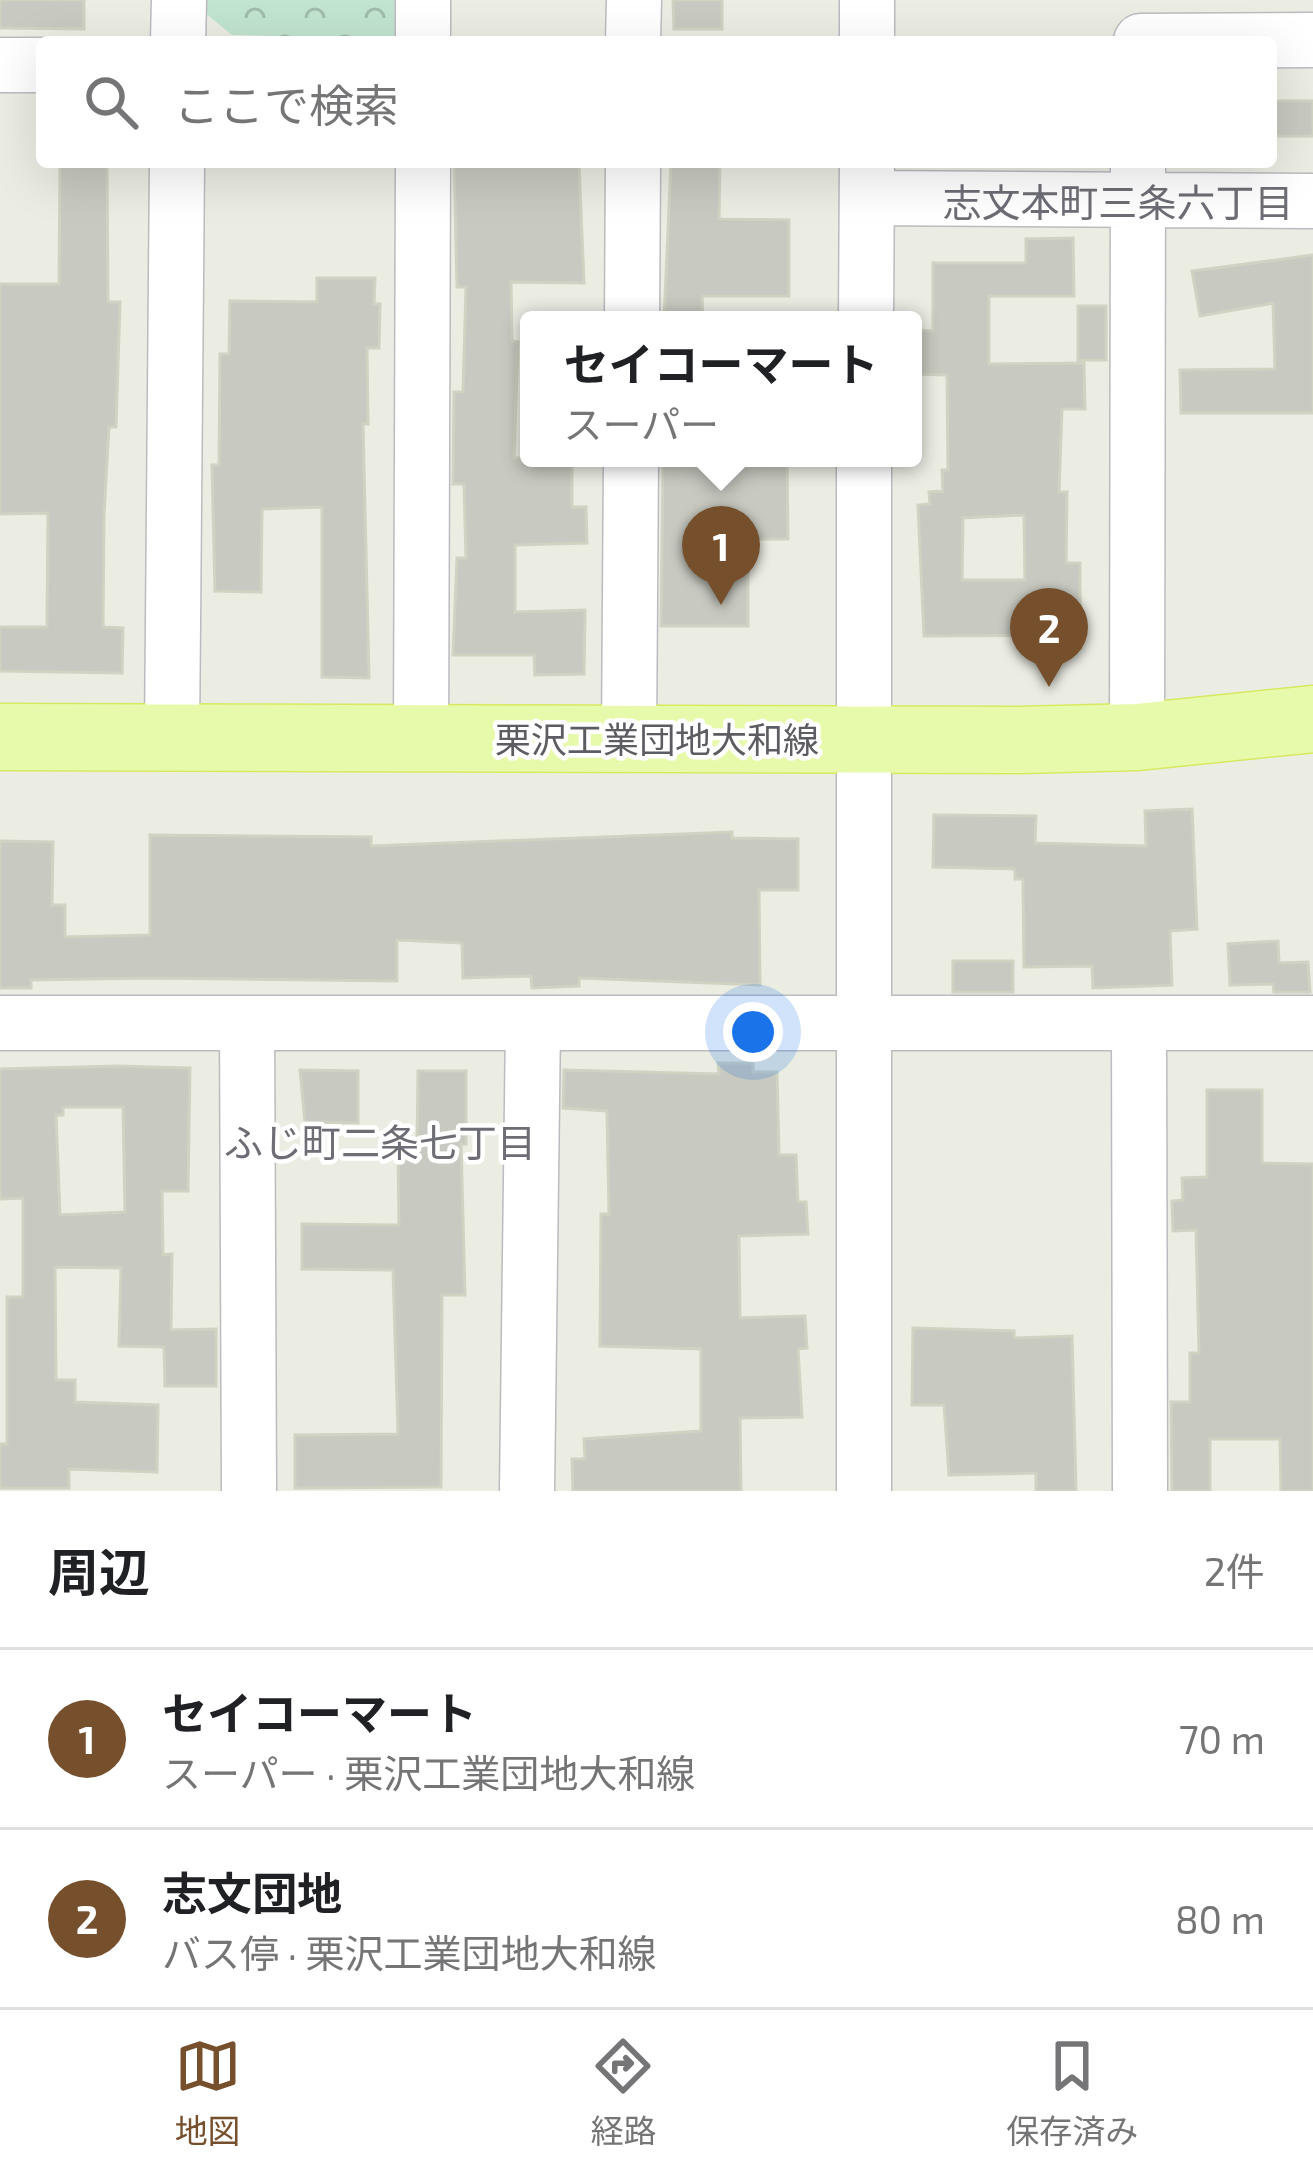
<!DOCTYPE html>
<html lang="ja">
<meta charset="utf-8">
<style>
:root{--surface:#fff;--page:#f2f2f2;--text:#202124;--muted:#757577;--line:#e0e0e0;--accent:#76502d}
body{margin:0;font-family:"Exo 2","Noto Sans JP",sans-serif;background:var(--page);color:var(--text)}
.you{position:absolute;left:753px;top:1032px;width:42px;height:42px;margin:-30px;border:9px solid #fff;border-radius:50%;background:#1a73e8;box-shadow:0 0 0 18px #1a73e833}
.badge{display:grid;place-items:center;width:78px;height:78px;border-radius:50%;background:var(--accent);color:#fff;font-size:39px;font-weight:700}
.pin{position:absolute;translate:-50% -99px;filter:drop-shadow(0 3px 6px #0008)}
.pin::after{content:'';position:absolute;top:63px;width:42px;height:36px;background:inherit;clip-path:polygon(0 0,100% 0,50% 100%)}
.popup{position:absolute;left:520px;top:311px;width:402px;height:156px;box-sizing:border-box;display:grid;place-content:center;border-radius:12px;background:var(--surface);filter:drop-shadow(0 3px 9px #0005);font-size:39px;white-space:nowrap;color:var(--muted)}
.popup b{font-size:45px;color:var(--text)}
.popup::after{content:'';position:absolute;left:50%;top:100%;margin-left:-24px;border:24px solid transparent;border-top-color:var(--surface)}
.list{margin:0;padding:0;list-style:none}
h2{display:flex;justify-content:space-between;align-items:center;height:156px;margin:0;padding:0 48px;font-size:51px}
h2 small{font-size:39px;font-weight:400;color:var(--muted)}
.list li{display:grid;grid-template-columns:78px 1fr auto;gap:36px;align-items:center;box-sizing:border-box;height:180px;padding:0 48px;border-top:3px solid var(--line)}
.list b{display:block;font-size:45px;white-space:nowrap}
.list p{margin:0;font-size:39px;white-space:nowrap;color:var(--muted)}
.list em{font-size:39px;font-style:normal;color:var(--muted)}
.icon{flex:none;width:66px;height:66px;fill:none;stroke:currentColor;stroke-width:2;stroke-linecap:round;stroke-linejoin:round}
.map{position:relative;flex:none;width:1313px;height:1491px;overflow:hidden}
.search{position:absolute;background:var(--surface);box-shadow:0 12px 48px #0002;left:36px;right:36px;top:36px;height:132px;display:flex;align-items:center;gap:30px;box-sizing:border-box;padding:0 42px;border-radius:12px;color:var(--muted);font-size:45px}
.sheet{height:516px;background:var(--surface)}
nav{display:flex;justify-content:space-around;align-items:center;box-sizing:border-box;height:168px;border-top:3px solid var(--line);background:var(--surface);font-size:33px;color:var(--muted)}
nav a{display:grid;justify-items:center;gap:6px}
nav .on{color:var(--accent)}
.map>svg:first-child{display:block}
.park{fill:url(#park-crowns)}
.building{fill:#c8c9c0;stroke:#d0d2c2;stroke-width:3;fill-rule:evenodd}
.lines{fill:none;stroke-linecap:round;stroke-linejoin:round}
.minor-casing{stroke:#bbbbc1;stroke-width:57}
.major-casing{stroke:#d7e961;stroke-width:69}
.minor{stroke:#fff;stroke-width:54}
.major{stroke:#e7faab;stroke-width:66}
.labels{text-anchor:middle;stroke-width:9;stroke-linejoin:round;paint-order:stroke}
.street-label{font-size:36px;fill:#5c5c63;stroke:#fff}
.neighbourhood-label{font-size:39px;fill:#6d6d75;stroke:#fff}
</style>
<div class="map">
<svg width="1313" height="1491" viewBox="0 0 1313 1491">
<defs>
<pattern id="park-crowns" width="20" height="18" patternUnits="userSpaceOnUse" patternTransform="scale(3)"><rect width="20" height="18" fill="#c1e4cf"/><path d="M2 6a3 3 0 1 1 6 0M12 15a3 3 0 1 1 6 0" fill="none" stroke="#a0bcac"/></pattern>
</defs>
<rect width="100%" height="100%" fill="#ebede3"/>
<path class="park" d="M 204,0 L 408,0 L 409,39 L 232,35 L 205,13 Z"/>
<path class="building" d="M 0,0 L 84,0 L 84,29 L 0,28 Z
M 673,0 L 722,0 L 722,29 L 674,29 Z
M 1271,101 L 1313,101 L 1313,136 L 1271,136 Z
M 60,162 L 107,162 L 108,302 L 120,302 L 116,427 L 109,427 L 104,514 L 103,627 L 123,628 L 122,673 L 0,671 L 0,627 L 47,627 L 48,513 L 0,514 L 0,284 L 59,284 Z
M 454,162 L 579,162 L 584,283 L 511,282 L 512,341 L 518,342 L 514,458 L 572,458 L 572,507 L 586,507 L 587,543 L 515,545 L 515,612 L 585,610 L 584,674 L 535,675 L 534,655 L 453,655 L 457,558 L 466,558 L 464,484 L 453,484 L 454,392 L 463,392 L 466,287 L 457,287 Z
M 671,162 L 720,162 L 719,219 L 789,220 L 789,296 L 702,296 L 703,320 L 664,320 Z
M 1073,238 L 1074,296 L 989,296 L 989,364 L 1084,363 L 1085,409 L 1062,409 L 1059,492 L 1067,492 L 1066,563 L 1080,563 L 1080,635 L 924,636 L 918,505 L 930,504 L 929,492 L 943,491 L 942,470 L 948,470 L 947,375 L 913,374 L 913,330 L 933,331 L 933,263 L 1026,263 L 1026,239 ZM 1024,515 L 1025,580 L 962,580 L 963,518 Z
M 1313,255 L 1313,413 L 1181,413 L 1180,370 L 1275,369 L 1273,303 L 1200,316 L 1192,271 Z
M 317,278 L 375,278 L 374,304 L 380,304 L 379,348 L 367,348 L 368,424 L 363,424 L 369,678 L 322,677 L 322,507 L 262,509 L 261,592 L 215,591 L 212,465 L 219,465 L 220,354 L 229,354 L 230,301 L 317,302 Z
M 1078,306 L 1106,306 L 1106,360 L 1078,360 Z
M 744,458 L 787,458 L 788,539 L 748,539 L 748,626 L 661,626 L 663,461 L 744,462 Z
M 1192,809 L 1197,929 L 1170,931 L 1172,985 L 1093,988 L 1092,966 L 1024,967 L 1023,879 L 1015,879 L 1015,869 L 933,867 L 934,815 L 1036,816 L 1035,843 L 1146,846 L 1145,811 Z
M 732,832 L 732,838 L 798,839 L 798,890 L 759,890 L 760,985 L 579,978 L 579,986 L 532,988 L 531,976 L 463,978 L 462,943 L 397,940 L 397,981 L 147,978 L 31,980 L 31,988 L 0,988 L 0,841 L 53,842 L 52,905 L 65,905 L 65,937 L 150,935 L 150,835 L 371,837 L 371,846 Z
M 1278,941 L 1279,963 L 1308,962 L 1310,992 L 1274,992 L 1273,984 L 1230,985 L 1228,944 Z
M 953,961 L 1013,961 L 1013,992 L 953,992 Z
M 718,1063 L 753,1063 L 753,1072 L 777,1072 L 779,1155 L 796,1155 L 798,1202 L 806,1202 L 808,1234 L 739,1236 L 740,1318 L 805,1316 L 807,1348 L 798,1349 L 802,1417 L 740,1418 L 741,1491 L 573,1491 L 572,1459 L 585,1459 L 584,1439 L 701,1431 L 701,1349 L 600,1346 L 601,1214 L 609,1214 L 607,1111 L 563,1108 L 564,1070 L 719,1074 Z
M 119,1066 L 190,1068 L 188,1191 L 162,1191 L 163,1255 L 172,1254 L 171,1330 L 216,1329 L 216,1386 L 165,1386 L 164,1347 L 119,1346 L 121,1268 L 55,1267 L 56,1380 L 75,1380 L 75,1402 L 158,1405 L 157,1472 L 69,1469 L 69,1488 L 0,1488 L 0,1444 L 7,1444 L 7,1297 L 23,1297 L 23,1198 L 0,1199 L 0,1069 ZM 63,1107 L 123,1107 L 125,1212 L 60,1215 L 56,1115 L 63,1115 Z
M 300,1070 L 358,1071 L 358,1123 L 305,1122 Z
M 418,1071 L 466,1071 L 466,1144 L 461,1144 L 465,1295 L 442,1295 L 441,1487 L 295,1488 L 295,1435 L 398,1434 L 393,1270 L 302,1269 L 302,1224 L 399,1225 L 398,1153 L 417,1153 Z
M 1207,1090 L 1262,1090 L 1262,1163 L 1313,1164 L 1313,1491 L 1281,1491 L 1280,1439 L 1210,1439 L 1210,1491 L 1172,1491 L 1171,1402 L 1190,1402 L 1190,1353 L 1199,1353 L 1196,1230 L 1173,1231 L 1172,1201 L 1183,1200 L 1182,1178 L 1207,1177 Z
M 913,1328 L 1014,1331 L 1014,1338 L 1072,1336 L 1076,1491 L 1036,1491 L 1036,1473 L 949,1475 L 944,1405 L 912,1405 Z"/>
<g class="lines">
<defs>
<path id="minor" d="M 1141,41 L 1313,40
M 178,42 L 179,0
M 423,42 L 423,0
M 633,42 L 634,0
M 867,42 L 867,0
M 0,65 L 42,65
M 867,198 L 1313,201
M 632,320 L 633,162
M 866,320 L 867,162
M 172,737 L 177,162
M 1137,737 L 1138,162
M 421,738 L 423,162
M 629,738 L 631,458
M 0,1023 L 1313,1023
M 247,1023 L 249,1491
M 1139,1023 L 1140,1491
M 527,1491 L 533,1024
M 864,1491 L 864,458"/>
<path id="major" d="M 0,737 L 1020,740 L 1137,737 L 1313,719"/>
</defs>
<use href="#minor" class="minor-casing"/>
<use href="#major" class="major-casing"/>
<use href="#minor" class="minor"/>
<use href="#major" class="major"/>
</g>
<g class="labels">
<g class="street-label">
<text x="657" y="753">栗沢工業団地大和線</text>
</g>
<g class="neighbourhood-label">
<text x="1118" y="217">志文本町三条六丁目</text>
<text x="380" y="1157">ふじ町二条七丁目</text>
</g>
</g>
</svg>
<div class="you"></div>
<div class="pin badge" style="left:721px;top:605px">1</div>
<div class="popup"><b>セイコーマート</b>スーパー</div>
<div class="pin badge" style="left:1049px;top:687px">2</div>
<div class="search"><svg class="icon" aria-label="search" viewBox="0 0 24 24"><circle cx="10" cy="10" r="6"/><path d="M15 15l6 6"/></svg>ここで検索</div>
</div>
<section class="sheet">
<h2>周辺<small>2件</small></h2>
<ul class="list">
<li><span class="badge">1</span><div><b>セイコーマート</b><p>スーパー · 栗沢工業団地大和線</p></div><em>70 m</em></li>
<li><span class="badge">2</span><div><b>志文団地</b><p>バス停 · 栗沢工業団地大和線</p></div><em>80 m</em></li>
</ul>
</section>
<nav>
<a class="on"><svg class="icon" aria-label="map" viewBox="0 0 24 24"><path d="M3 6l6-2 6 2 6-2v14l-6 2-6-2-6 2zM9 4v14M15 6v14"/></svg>地図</a>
<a><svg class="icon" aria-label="directions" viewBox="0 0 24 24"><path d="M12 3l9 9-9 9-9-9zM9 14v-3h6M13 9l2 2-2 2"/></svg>経路</a>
<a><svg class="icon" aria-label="saved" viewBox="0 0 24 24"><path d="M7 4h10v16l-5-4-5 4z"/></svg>保存済み</a>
</nav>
